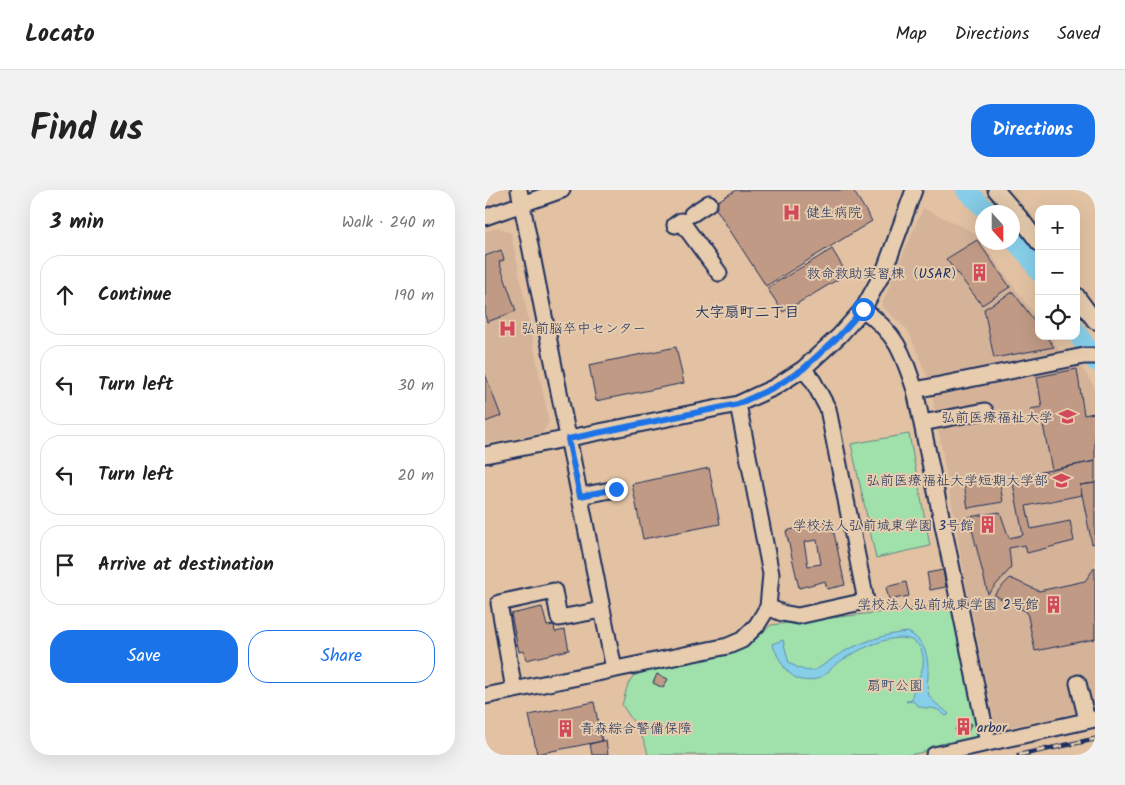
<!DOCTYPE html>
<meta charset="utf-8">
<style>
:root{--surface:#fff;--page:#f2f2f2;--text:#222;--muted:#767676;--line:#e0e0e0;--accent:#1a73e8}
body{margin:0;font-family:Kalam,"Klee One",sans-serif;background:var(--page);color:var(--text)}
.controls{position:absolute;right:15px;top:15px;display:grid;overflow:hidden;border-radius:10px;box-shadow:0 5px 20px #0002}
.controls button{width:45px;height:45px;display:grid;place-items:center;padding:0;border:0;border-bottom:1px solid var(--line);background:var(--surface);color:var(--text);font:25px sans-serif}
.compass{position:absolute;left:490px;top:15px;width:45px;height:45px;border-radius:50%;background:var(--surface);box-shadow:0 5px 20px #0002;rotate:159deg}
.stop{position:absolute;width:15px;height:15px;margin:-11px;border:4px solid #1a73e8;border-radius:50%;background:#fff}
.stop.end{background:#1a73e8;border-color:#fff;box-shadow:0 1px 5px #0008}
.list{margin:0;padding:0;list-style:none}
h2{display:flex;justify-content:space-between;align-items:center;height:65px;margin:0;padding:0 20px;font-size:21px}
h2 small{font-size:16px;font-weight:400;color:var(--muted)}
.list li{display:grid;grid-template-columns:32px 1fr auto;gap:15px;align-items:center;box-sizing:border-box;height:80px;margin:0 10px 10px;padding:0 10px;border:1px solid var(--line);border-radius:20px}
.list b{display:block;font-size:19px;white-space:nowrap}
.list em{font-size:16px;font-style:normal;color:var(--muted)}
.actions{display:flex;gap:10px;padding:15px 20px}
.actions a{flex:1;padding:11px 0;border:1px solid var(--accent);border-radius:20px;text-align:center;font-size:18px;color:var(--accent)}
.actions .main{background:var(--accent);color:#fff}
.icon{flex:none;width:28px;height:28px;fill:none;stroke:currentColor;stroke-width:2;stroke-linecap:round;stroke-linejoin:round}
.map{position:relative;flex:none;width:610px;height:565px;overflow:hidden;border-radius:20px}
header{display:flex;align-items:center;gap:30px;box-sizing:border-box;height:70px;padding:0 25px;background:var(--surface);border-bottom:1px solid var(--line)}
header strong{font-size:24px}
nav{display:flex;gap:28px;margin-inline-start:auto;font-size:18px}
.intro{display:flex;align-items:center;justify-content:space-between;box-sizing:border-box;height:120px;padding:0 30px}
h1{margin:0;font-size:35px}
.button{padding:12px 22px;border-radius:20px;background:var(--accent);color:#fff;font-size:18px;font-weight:700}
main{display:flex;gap:30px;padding:0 30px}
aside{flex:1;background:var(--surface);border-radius:20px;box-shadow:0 5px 20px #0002}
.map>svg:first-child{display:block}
.built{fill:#d4b399}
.green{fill:#a0e0aa;stroke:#5e8884}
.water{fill:#87cee9;stroke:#5c8eb1}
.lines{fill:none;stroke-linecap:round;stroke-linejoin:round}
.river{stroke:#87cee9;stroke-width:20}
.building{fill:#c09a84;stroke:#1b2f5e;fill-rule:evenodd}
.minor-casing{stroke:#1b2f5e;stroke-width:19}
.minor{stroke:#e7ccae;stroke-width:15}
.rail-casing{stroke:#1b2f5e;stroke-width:5}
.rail{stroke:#e7ccae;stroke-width:3;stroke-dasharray:9;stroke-linecap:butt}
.route{stroke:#1a73e8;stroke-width:6}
.labels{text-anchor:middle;stroke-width:4;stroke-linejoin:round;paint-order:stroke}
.poi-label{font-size:14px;fill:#1b2f5e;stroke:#e7ccae;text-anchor:end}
.park-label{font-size:14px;fill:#284166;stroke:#e7ccae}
.neighbourhood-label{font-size:15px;font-weight:bold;fill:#1b2f5e;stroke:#e7ccae}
</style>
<header>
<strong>Locato</strong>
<nav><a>Map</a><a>Directions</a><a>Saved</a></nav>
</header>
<div class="intro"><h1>Find us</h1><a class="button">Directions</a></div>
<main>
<aside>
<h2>3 min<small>Walk · 240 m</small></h2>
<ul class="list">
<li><svg class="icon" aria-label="ahead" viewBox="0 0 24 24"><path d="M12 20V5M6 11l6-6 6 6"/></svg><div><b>Continue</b></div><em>190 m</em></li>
<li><svg class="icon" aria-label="left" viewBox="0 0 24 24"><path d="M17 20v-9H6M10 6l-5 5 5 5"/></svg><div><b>Turn left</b></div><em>30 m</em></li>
<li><svg class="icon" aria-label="left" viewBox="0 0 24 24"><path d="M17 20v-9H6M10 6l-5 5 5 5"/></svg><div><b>Turn left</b></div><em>20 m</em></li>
<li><svg class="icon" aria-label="arrive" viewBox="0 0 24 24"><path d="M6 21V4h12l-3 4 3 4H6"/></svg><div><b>Arrive at destination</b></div></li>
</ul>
<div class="actions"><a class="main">Save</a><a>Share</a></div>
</aside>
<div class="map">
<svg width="610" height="565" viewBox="0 0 610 565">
<rect width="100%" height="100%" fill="#e2c2a3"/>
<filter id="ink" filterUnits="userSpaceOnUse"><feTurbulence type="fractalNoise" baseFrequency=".02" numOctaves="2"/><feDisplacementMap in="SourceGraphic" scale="10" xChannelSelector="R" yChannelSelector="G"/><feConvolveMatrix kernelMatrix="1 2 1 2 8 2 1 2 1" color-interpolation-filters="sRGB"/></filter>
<g filter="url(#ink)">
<path class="built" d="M 438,18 L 490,43 L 554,131 L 554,146 L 565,146 L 575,162 L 444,191 L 423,140 L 396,116 Z
M 13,37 L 26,43 L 64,232 L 57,243 L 0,254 L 0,42 Z
M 595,175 L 610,198 L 610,519 L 511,540 L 481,394 L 447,204 Z"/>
<path class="green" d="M 424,244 L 445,356 L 391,368 L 366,254 Z
M 474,413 L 496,550 L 424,565 L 163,565 C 160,547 147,530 137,515 L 143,494 L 148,486 L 179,475 L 215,470 L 260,458 L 286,435 Z"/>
<path class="water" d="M 423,442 C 440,451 444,467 443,485 C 443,492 441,498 444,505 C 447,512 458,518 464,524 L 461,526 C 458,524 454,520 451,519 C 441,517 435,520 428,511 L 422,512 L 421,511 L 427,509 C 427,493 441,483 438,466 C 431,427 367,462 350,475 C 346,478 344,483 339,485 C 334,489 324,492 317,490 C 300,486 294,468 287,454 L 298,450 L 304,473 C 312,477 321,483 330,480 C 339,476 347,468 356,463 C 377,452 400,444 423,442 Z"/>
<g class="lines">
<path class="river" d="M 481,0 L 503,22
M 528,49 L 544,66 L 554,82
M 591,141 L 610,171"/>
</g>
<path class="building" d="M 251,0 L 368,0 L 387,31 L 281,96 L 228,14 Z
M 492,50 L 525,97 L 497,115 L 461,69 Z
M 347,59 L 362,84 L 298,122 L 282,98 Z
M 16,60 L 19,70 L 14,72 L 31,121 L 2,132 L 0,125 L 0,66 Z
M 528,102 L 554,137 L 554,146 L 561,146 L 569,157 L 509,168 L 499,119 Z
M 191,157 L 199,193 L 111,211 L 104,175 Z
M 592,179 L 599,225 L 609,223 L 610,229 L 610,271 L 567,280 L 557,230 L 547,232 L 545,219 L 557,217 L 552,187 Z
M 0,184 L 16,226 L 0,232 Z
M 610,271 L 610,293 L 595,295 L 597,305 L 541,316 L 546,339 L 585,331 L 589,351 L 542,363 L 540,355 L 524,358 L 526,378 L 503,404 L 484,327 L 515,322 L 524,348 L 538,345 L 527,288 Z
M 224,278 L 235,334 L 158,349 L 147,294 Z
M 514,288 L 518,312 L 483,318 L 479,294 Z
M 610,293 L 610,353 L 607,354 L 595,295 Z
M 346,329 L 360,395 L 342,399 L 340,391 L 314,398 L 301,341 ZM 332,350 L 336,374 L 323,376 L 319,352 Z
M 610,377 L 610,449 L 550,461 L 542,422 L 509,405 L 525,388 L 554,401 L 600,391 Z
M 458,380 L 461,397 L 445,400 L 442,383 Z
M 421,392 L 424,406 L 404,410 L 401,397 Z
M 57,417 L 62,436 L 69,435 L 70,442 L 80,440 L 84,460 L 41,470 L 39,461 L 34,462 L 26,424 Z
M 172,484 L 183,489 L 178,498 L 168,493 Z
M 109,512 L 117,551 L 52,564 L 44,525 Z
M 476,529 L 486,534 L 482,544 L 470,540 Z
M 121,550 L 123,565 L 107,565 L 105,554 Z"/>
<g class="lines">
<defs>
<path id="minor" d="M 34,0 L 129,479
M 511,0 L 536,29 L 554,53
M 207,24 L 224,13
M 0,27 L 77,0
M 190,35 L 196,31 L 234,83
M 591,105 L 610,131
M 378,119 C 412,145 417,161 430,200 L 503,553
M 430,200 L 599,166 L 610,166
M 437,233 L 500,221
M 0,265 L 253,214 L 290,197 L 318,179 L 354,146 L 378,119 L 400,79 L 429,0
M 95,306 L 131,299
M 283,417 L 297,423 L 313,426 L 381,411 L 343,219 L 328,191 L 318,179
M 593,493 L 602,530
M 29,500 L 14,413 L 69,401 L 74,428 L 117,420
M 0,506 L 243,456 L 257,450 L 272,435 L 283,417 L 286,384 L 253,214
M 449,565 L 610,529"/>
</defs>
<use href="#minor" class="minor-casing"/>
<use href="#minor" class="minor"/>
<defs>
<path id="rail" d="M 534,565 L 610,549"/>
</defs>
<use href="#rail" class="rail-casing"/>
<use href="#rail" class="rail"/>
</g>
</g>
<g class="lines" filter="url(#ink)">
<path class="route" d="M 131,299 L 95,306 L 83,249 L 253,214 L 290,197 L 318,179 L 354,146 L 378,119"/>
</g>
<defs>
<symbol id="hospital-bare" viewBox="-9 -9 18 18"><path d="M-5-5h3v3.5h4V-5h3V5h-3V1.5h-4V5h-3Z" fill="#d1495b" stroke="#e7ccae" stroke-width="2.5" paint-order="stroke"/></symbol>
<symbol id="building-bare" viewBox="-9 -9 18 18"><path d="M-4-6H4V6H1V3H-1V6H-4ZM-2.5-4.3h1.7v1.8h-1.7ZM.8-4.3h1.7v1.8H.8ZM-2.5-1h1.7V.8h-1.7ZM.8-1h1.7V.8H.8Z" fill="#d1495b" stroke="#e7ccae" stroke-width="2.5" paint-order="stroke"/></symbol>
<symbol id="university-bare" viewBox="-9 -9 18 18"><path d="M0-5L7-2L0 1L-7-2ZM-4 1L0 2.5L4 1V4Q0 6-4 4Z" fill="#d1495b" stroke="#e7ccae" stroke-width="2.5" paint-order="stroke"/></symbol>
</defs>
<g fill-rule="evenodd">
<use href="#hospital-bare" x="294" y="10" width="25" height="25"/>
<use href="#building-bare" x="482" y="70" width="25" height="25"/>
<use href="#hospital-bare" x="10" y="126" width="25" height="25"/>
<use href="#university-bare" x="570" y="214" width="25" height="25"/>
<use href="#university-bare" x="564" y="278" width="25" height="25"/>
<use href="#building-bare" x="490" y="322" width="25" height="25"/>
<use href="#building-bare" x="556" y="402" width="25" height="25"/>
<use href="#building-bare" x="466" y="524" width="25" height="25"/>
<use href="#building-bare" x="68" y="526" width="25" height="25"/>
</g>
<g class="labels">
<g class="poi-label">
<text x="321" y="27" text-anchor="start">健生病院</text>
<text x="480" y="88">救命救助実習棟（USAR）</text>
<text x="36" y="143" text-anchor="start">弘前脳卒中センター</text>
<text x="568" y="232">弘前医療福祉大学</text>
<text x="563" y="295">弘前医療福祉大学短期大学部</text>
<text x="489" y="340">学校法人弘前城東学園 3号館</text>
<text x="554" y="419">学校法人弘前城東学園 2号館</text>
<text x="492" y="542" text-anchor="start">arbor</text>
<text x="95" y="543" text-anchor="start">青森綜合警備保障</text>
</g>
<g class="park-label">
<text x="410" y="500">扇町公園</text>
</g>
<g class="neighbourhood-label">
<text x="262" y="127">大字扇町二丁目</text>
</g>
</g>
</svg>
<div class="controls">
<button>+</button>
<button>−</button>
<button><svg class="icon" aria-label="locate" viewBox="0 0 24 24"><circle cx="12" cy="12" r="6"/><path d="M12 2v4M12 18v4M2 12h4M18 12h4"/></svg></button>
</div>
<svg class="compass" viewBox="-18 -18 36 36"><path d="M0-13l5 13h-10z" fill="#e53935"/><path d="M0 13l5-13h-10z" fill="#767676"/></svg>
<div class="stop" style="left:378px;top:119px"></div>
<div class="stop end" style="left:131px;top:299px"></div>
</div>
</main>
